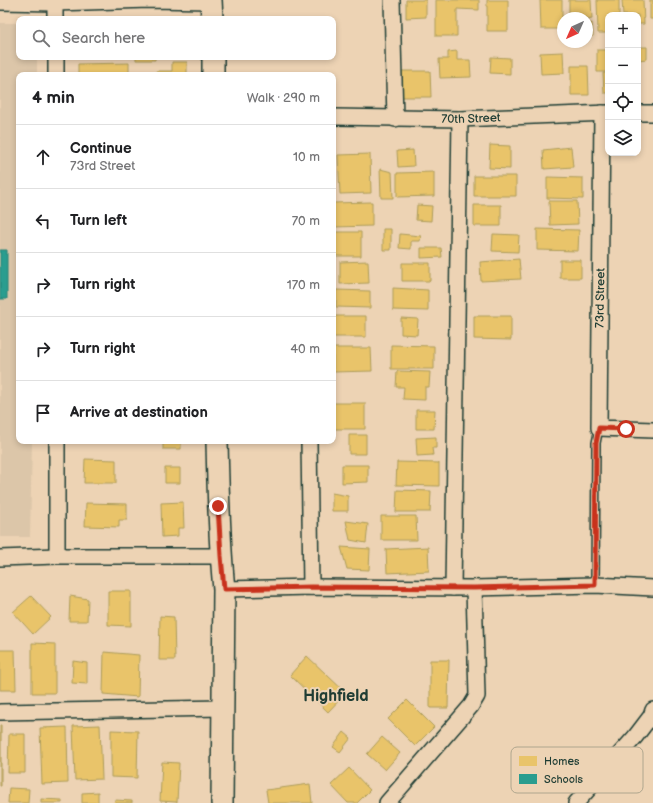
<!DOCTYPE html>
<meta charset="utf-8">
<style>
:root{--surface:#fff;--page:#f6f6f6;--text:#202124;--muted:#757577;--line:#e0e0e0}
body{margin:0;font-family:"Balsamiq Sans",sans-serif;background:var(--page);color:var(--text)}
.controls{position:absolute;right:12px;top:12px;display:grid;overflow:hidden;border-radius:8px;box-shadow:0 2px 6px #0003}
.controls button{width:36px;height:36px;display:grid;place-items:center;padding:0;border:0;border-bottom:1px solid var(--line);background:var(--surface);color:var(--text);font:20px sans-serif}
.compass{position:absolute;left:557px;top:12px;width:36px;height:36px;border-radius:50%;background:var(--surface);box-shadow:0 2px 6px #0003;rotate:225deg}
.stop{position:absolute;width:12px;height:12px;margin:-9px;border:3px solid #c8321e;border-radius:50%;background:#fff}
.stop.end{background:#c8321e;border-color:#fff;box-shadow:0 1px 4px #0008}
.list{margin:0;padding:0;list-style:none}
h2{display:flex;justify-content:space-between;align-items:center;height:52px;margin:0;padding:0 16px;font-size:17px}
h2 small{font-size:13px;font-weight:400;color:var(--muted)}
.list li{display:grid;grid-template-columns:26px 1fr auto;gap:12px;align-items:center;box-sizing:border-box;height:64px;padding:0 16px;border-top:1px solid var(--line)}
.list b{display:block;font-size:15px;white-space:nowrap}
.list p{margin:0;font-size:13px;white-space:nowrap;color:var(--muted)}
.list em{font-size:13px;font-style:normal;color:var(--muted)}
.icon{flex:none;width:22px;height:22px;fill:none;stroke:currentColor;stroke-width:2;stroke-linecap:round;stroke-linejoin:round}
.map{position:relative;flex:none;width:653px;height:803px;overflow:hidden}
.search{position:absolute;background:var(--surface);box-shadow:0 2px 6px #0003;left:16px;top:16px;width:320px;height:44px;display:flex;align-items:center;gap:10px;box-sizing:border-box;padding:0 14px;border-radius:8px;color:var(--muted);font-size:15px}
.panel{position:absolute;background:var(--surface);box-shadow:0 2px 6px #0003;left:16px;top:72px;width:320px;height:372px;border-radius:8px}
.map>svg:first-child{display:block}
.built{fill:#dcc6a9}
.homes{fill:#e9c46a;stroke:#ac9c5a}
.schools{fill:#2a9d8f;stroke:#278074}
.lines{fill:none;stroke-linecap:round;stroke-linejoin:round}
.lane-casing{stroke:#1f3d34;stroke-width:10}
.street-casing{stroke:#1f3d34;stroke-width:18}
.secondary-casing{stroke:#1f3d34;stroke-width:24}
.lane{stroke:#edd3b4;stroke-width:7}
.street{stroke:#edd3b4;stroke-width:15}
.secondary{stroke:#edd3b4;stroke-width:21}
.route{stroke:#c8321e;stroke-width:5}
.labels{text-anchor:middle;stroke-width:4;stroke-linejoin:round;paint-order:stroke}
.street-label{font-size:12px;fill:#1f3d34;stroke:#edd3b4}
.district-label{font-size:16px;font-weight:bold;fill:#1f3d34;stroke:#edd3b4}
.key{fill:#edd3b4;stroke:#afa68e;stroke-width:1}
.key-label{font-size:11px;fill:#1f3d34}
</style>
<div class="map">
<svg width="653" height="803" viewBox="0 0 653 803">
<rect width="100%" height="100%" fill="#edd3b4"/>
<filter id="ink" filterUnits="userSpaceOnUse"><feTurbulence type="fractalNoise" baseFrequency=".025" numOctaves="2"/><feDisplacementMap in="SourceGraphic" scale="8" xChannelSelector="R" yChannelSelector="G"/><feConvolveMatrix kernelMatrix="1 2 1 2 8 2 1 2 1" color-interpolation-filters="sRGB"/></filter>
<g filter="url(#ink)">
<path class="built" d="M 0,23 L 19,23 L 19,57 L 37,57 L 37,75 L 19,75 L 19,441 L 32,441 L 30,537 L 0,537 Z"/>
<path class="homes" d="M 406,0 L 426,0 L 426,17 L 406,18 Z
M 436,0 L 479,0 L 479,10 L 457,9 L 457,36 L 436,36 Z
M 487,0 L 508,0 L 508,31 L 487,31 Z
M 540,0 L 562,0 L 562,29 L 541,29 Z
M 569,0 L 591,0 L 592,19 L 587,20 L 587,18 L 569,18 Z
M 597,0 L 619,0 L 619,15 L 608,15 L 608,33 L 598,33 Z
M 622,0 L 643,0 L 644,24 L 638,24 L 638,15 L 623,15 Z
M 650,0 L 653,0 L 653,19 L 650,19 Z
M 592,23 L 593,36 L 587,36 L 587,24 Z
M 638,47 L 647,47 L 647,59 L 638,60 Z
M 597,50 L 608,50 L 608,72 L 597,72 Z
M 457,51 L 457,60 L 470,60 L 471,77 L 440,78 L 439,59 L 448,59 L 448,52 Z
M 563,52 L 564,73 L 541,74 L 540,53 Z
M 136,57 L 155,57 L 155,60 L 136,60 Z
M 491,57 L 510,58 L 510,74 L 490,73 Z
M 172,62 L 187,62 L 187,75 L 156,75 L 156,71 L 172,71 Z
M 129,63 L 129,75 L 78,75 L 78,64 Z
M 571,66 L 588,66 L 589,95 L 571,95 Z
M 401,71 L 430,71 L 431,97 L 402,97 Z
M 603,73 L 608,73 L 608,93 L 604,93 Z
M 490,145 L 510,146 L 510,169 L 489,168 Z
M 571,147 L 573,167 L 544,169 L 543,150 Z
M 413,150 L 414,166 L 398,167 L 397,151 Z
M 370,154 L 371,193 L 340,194 L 338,155 Z
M 380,169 L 392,172 L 393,198 L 381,198 Z
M 434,172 L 434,196 L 397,197 L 397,173 Z
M 474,176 L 516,176 L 516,196 L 474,196 Z
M 547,177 L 583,178 L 583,199 L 547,198 Z
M 549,201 L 577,201 L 578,224 L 550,225 Z
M 372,202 L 372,226 L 333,227 L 333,203 Z
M 417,205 L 432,206 L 431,221 L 416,220 Z
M 474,205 L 501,205 L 501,226 L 474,226 Z
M 383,229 L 391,229 L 391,250 L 383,250 Z
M 537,229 L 579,230 L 578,251 L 537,250 Z
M 333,232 L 361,232 L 361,256 L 333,256 Z
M 400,234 L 421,236 L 420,241 L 411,241 L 411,249 L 399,248 Z
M 493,234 L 519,235 L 518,252 L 492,251 Z
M 421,248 L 441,248 L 442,257 L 421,258 Z
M 519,259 L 521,279 L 481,281 L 480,262 Z
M 560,260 L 581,260 L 581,278 L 560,278 Z
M 368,261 L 369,283 L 340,284 L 340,262 Z
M 402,263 L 430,263 L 430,281 L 402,281 Z
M 393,288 L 428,290 L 428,311 L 393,310 Z
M 336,290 L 370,291 L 370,308 L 336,307 Z
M 333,316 L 366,316 L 366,337 L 333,337 Z
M 474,316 L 511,316 L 511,340 L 474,339 Z
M 401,318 L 418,319 L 417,335 L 401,334 Z
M 391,345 L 434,346 L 434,369 L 391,369 Z
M 333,348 L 371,348 L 372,371 L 333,372 Z
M 397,371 L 430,372 L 429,387 L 425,387 L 425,400 L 403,399 L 404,387 L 396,387 Z
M 333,403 L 365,403 L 365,429 L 333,429 Z
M 416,410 L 435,410 L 434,429 L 416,429 Z
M 349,435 L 366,435 L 366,454 L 349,454 Z
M 436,437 L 436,448 L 432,448 L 433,455 L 417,456 L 416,438 Z
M 163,441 L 181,441 L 181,449 L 163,449 Z
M 85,459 L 116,460 L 116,483 L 84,483 Z
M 397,462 L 439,463 L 439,486 L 396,485 Z
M 342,465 L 368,465 L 368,482 L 342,483 Z
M 165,468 L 180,468 L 180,483 L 165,483 Z
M 397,490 L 431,491 L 430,512 L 396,512 Z
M 332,493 L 348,496 L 348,511 L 332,511 Z
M 183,502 L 184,528 L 178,528 L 178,536 L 162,537 L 161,503 Z
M 86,503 L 127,504 L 127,520 L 119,520 L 119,527 L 85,526 Z
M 381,516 L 416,516 L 417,540 L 381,540 Z
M 346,521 L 368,524 L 366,543 L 350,540 Z
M 341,547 L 370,549 L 369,570 L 347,569 Z
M 428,547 L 429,571 L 387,573 L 386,549 Z
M 108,591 L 131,591 L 131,626 L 108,625 Z
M 31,596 L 51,617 L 33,634 L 13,612 Z
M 70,596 L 88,599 L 87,621 L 69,621 Z
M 160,616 L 174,617 L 175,660 L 159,660 Z
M 32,643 L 55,644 L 55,693 L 32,693 Z
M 0,650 L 15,650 L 16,690 L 0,690 Z
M 104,652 L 139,655 L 138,697 L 103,694 Z
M 307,656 L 346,693 L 328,712 L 290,675 Z
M 430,660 L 449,660 L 448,708 L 430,708 Z
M 73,661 L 87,663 L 87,684 L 72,683 Z
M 407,700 L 434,727 L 415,746 L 388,719 Z
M 0,725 L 1,725 L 1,786 L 0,786 Z
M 100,725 L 102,779 L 75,780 L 73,726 Z
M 67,727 L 68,783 L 42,784 L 40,728 Z
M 111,730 L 138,731 L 137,778 L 111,777 Z
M 344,732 L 351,738 L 340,752 L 333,747 Z
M 9,734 L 25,734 L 25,773 L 8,773 Z
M 382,737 L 400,753 L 385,770 L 367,754 Z
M 162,762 L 179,763 L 177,802 L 160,801 Z
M 349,768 L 370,790 L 357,803 L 348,803 L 331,785 Z
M 310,784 L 312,803 L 268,803 L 266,790 Z
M 9,788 L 29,789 L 28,803 L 8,803 Z
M 98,792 L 98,803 L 82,803 L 82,793 Z
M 41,799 L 62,800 L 62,803 L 41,803 Z
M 115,800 L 132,801 L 132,803 L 114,803 Z"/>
<path class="schools" d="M 0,250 L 7,250 L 7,299 L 0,299 Z"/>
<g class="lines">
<defs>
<path id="lane" d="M 595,585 L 596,443 L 599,428"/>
<g id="street">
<path d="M 392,0 L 395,119"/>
<path d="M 0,2 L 55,3 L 149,0 L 211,1"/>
<path d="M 55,3 L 55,19"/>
<path d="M 56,57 L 56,75"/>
<path d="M 602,113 L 599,428 L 653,430"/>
<path d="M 638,113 L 653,113"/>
<path id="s1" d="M 333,117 L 460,119 L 608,113"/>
<path d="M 57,441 L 57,556"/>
<path d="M 309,441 L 311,587"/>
<path d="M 0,558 L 57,556 L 221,556"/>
<path d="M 453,588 L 460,119"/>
<path d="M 224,589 L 311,587 L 474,588 L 595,585 L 653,588"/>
<path d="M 0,712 L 223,708"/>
<path d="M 387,803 L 471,706 L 477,696 L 474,588"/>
<path d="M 576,803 L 635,737 L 651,716 L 653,710"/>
</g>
<path id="secondary" d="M 211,0 L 212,19
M 213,57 L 213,75
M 217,441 C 218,490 219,540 224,589 L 222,803"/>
</defs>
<use href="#lane" class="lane-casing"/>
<use href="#street" class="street-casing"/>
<use href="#secondary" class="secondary-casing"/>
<use href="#lane" class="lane"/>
<use href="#street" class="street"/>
<use href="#secondary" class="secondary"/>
</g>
</g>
<g class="lines" filter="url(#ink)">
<path class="route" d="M 218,506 L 221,556 L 224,589 L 311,587 L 474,588 L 595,585 L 596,443 L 599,428 L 626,429"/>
</g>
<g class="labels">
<g class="street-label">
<text dy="4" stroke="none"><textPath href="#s1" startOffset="138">70th Street</textPath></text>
<text transform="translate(600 298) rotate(-89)" y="4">73rd Street</text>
</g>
<g class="district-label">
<text x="336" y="701">Highfield</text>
</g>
</g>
<rect x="511" y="747" width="132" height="46" rx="6" class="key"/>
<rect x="519" y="756" width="18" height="10" fill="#e9c46a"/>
<rect x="519" y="774" width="18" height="10" fill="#2a9d8f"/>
<g class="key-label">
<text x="544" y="765">Homes</text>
<text x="544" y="783">Schools</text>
</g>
</svg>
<div class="controls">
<button>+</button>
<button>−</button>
<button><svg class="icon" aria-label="locate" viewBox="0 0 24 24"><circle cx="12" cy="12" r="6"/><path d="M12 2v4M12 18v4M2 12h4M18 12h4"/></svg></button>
<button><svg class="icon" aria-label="layers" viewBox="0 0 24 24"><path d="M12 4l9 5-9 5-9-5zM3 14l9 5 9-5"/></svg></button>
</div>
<svg class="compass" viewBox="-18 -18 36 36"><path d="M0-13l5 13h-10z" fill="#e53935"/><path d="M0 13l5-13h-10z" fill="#757577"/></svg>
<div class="stop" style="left:626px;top:429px"></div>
<div class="stop end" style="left:218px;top:506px"></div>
<div class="search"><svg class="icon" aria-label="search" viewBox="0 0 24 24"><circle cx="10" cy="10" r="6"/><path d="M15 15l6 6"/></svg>Search here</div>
<section class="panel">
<h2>4 min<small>Walk · 290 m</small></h2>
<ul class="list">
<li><svg class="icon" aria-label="ahead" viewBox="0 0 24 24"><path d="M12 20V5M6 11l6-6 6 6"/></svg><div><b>Continue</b><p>73rd Street</p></div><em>10 m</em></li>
<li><svg class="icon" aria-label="left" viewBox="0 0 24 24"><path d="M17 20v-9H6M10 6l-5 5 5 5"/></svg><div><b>Turn left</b></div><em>70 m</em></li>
<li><svg class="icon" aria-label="right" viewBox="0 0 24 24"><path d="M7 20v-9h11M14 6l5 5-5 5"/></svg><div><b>Turn right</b></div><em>170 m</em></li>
<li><svg class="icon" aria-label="right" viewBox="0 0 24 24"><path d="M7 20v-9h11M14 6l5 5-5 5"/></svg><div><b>Turn right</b></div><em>40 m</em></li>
<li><svg class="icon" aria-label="arrive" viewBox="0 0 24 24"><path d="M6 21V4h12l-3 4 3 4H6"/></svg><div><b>Arrive at destination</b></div></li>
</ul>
</section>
</div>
